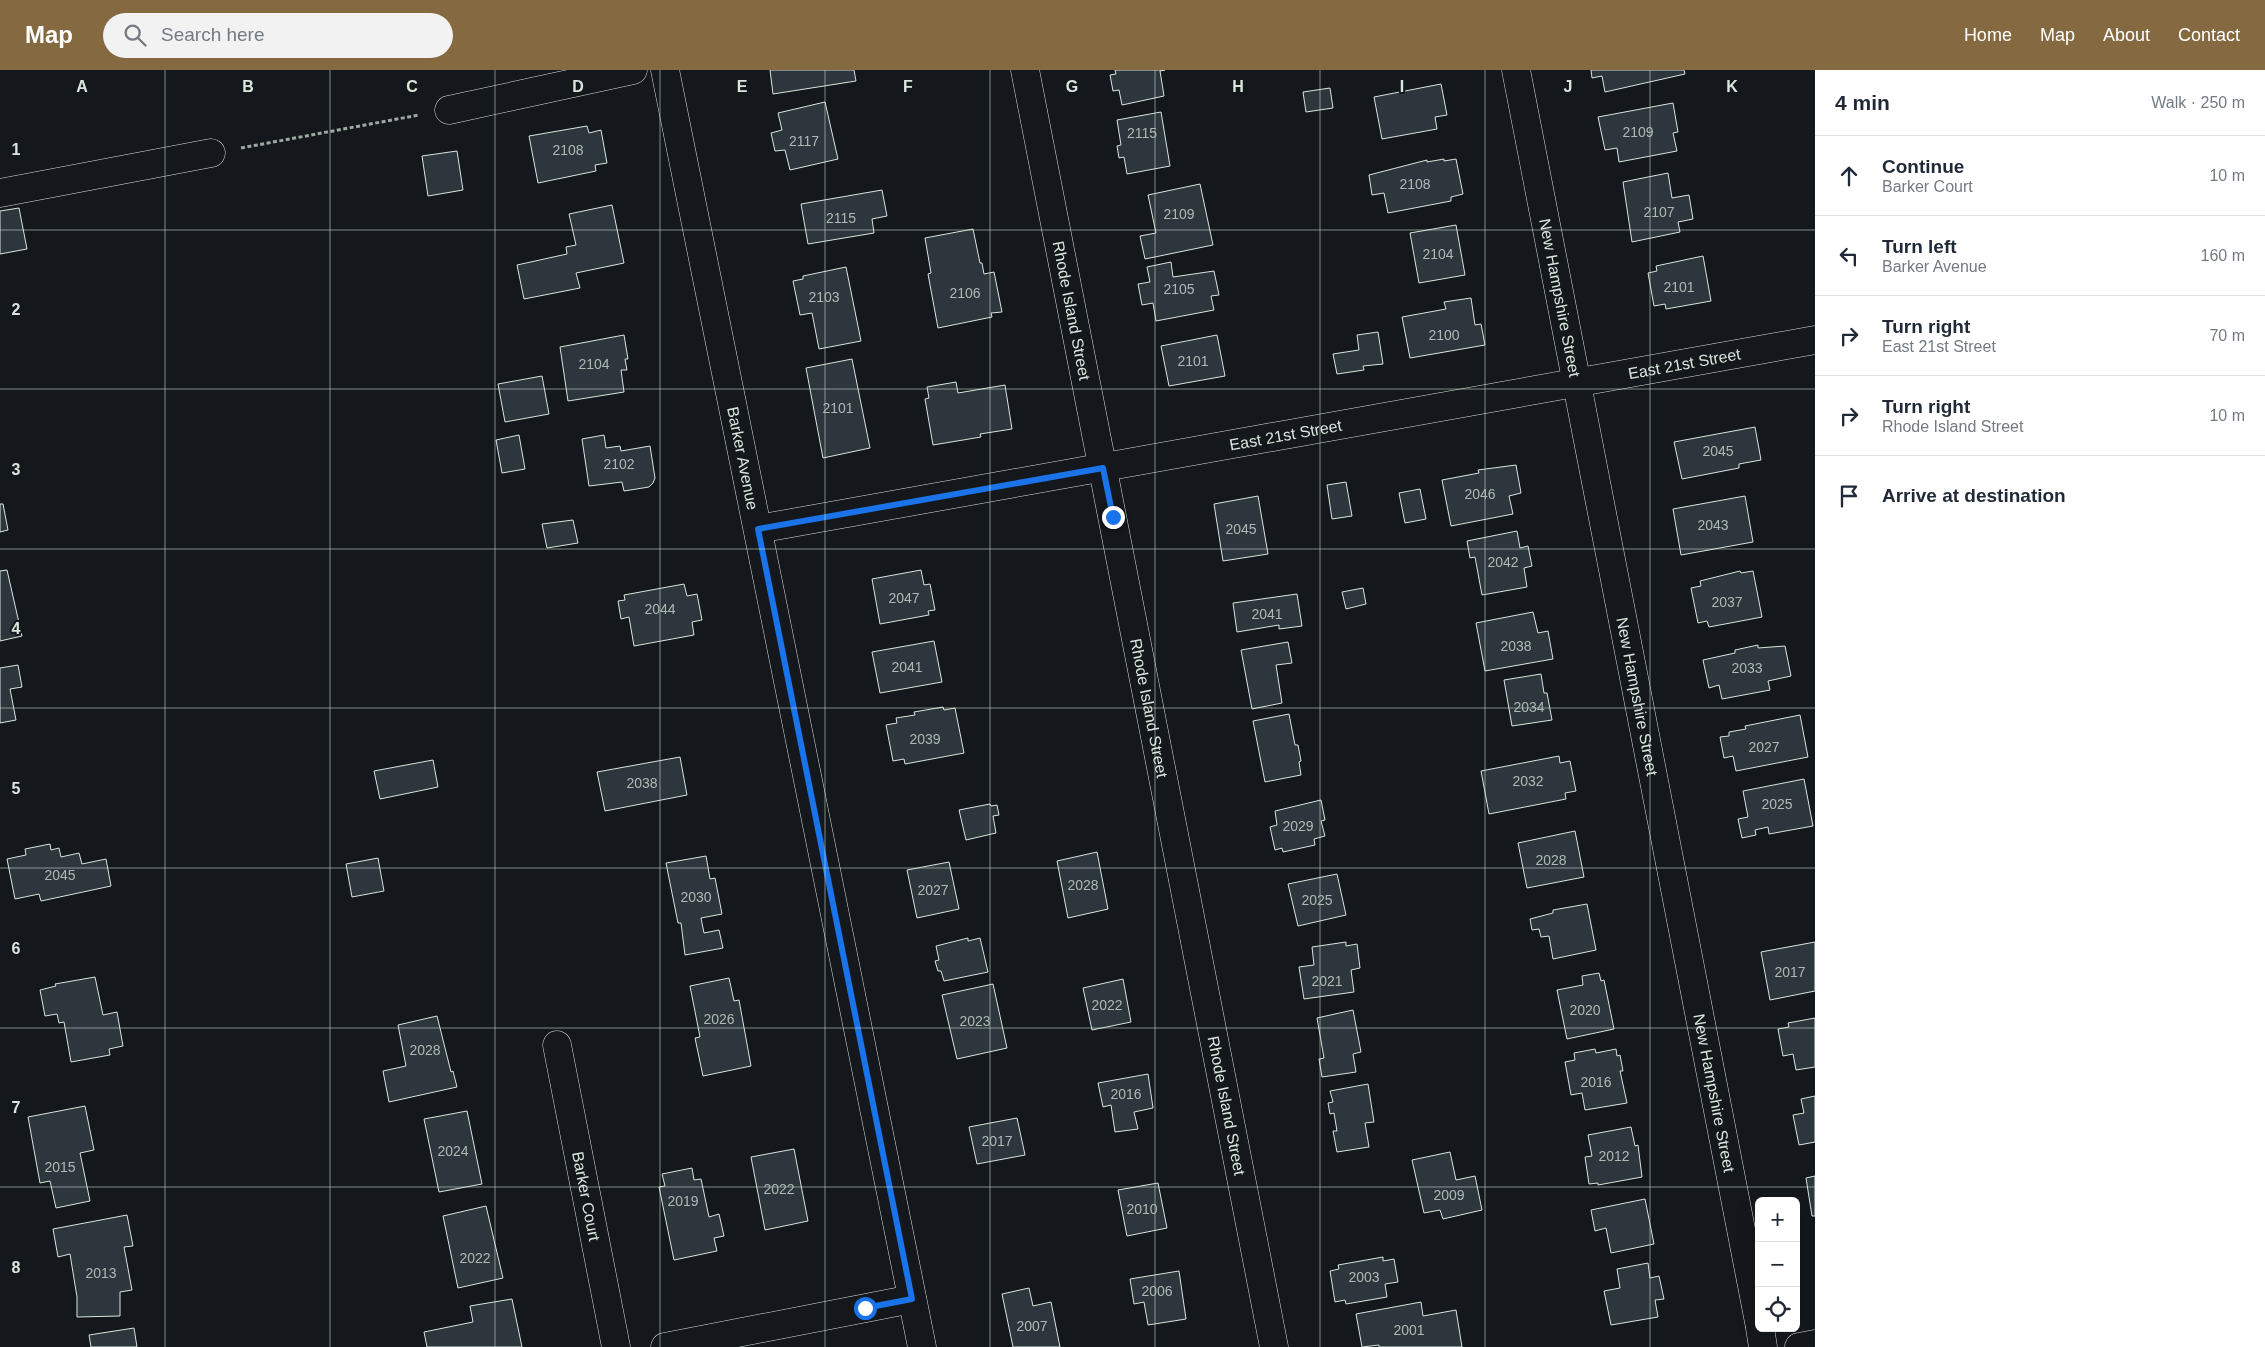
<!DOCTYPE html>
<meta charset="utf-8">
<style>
:root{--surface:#fff;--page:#f2f2f3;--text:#1f2937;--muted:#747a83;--line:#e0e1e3;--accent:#846941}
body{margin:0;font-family:Helvetica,sans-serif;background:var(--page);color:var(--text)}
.controls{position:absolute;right:15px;bottom:15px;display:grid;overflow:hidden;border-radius:8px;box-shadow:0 5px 20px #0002}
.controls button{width:45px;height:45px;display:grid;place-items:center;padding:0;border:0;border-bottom:1px solid var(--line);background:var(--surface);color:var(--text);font:25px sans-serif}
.stop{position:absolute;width:15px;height:15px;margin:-11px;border:4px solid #1a73e8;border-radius:50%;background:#fff}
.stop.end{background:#1a73e8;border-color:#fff;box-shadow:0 1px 5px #0008}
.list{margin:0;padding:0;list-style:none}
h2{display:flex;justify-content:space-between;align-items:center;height:65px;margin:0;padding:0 20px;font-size:21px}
h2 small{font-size:16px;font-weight:400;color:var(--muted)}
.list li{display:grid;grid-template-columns:32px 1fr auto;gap:15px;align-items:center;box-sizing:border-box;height:80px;padding:0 20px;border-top:1px solid var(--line)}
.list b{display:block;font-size:19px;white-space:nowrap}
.list p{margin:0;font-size:16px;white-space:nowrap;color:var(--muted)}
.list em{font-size:16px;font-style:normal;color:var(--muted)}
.icon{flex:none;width:28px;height:28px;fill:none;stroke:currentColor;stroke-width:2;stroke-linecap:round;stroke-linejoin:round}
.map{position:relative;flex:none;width:1815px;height:1277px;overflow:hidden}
header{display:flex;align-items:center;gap:30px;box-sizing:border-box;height:70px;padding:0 25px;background:var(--accent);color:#fff}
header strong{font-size:24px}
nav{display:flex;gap:28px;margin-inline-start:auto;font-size:18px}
.search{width:350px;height:45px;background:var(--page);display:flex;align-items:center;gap:12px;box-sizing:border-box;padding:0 18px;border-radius:28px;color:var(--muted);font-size:19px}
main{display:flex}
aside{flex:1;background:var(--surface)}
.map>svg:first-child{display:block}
.building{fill:#2c363c;stroke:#d8e6dc}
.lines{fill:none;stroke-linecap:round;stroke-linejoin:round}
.minor-casing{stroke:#d8e6dc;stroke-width:29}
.path{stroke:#9da8a2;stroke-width:3;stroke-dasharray:4 2.5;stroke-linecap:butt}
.minor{stroke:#14181c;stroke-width:28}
.route{stroke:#1a73e8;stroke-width:6}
.grid{fill:none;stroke:#d8e6dc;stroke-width:1;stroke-opacity:0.55}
.labels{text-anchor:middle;stroke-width:4;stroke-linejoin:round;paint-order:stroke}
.number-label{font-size:14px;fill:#adbab4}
.street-label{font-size:16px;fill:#d8e6dc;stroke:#14181c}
.grid-label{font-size:16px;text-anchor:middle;font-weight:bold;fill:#d8e6dc;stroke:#14181c;stroke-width:4;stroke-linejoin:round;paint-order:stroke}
</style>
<header>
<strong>Map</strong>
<div class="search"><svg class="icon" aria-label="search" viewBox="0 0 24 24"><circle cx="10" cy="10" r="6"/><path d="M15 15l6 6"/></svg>Search here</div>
<nav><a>Home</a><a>Map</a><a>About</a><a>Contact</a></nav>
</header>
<main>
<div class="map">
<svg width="1815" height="1277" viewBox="0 0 1815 1277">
<rect width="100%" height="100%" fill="#14181c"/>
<path class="building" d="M 770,0 L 854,0 L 856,11 L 773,24 Z
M 1115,0 L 1165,0 L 1160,1 L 1164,26 L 1122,35 L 1119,20 L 1113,21 L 1110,5 L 1116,4 Z
M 1591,0 L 1684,0 L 1685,4 L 1605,22 L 1602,6 L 1592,8 Z
M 1441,14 L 1447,45 L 1435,47 L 1437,59 L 1382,69 L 1374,27 Z
M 1330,18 L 1333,38 L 1306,42 L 1303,22 Z
M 825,32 L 838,89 L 790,100 L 785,80 L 775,81 L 771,63 L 782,60 L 778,43 Z
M 1673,33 L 1678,62 L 1673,63 L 1677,81 L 1619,92 L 1617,78 L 1605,80 L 1598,47 Z
M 1161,42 L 1170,96 L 1127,104 L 1124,87 L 1119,88 L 1117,76 L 1121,75 L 1117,50 Z
M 587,56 L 589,63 L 601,60 L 607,93 L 595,95 L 596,101 L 538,113 L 529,66 Z
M 457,81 L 463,120 L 428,126 L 422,86 Z
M 1444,89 L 1444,91 L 1456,89 L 1463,124 L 1451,127 L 1451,131 L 1388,143 L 1384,123 L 1372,125 L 1369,105 L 1427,90 L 1427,92 Z
M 1668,103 L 1672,128 L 1689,125 L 1693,149 L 1678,152 L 1680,162 L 1632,172 L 1623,112 Z
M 1200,114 L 1213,175 L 1145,189 L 1140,166 L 1156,163 L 1148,125 Z
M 882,120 L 887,146 L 872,149 L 874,163 L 808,174 L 801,134 Z
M 612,135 L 624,193 L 576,203 L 580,218 L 524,229 L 517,195 L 567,184 L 566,177 L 576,175 L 569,144 Z
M 19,138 L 27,179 L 0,184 L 0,141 Z
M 1456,155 L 1465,205 L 1419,213 L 1410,163 Z
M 973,159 L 980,193 L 982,193 L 984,204 L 994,202 L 1002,242 L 991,243 L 992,247 L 938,258 L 928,204 L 931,203 L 925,168 Z
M 1703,186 L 1711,231 L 1666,239 L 1665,234 L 1654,236 L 1648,203 L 1657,201 L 1656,196 Z
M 1171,192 L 1173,207 L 1214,201 L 1219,225 L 1211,226 L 1214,240 L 1156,251 L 1153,233 L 1142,235 L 1138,214 L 1150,212 L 1147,197 Z
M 846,197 L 861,271 L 819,279 L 812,243 L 800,245 L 793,211 L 803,209 L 803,206 Z
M 1471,228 L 1475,255 L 1481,254 L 1485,275 L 1410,288 L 1402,247 L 1446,239 L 1444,232 Z
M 1378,262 L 1383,294 L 1363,296 L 1364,300 L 1337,304 L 1333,284 L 1359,280 L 1357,265 Z
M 624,265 L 628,289 L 625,289 L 627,300 L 621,300 L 624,322 L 568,331 L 560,277 Z
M 1217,265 L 1225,306 L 1169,316 L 1161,276 Z
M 852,289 L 870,378 L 823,388 L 806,298 Z
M 542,306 L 549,344 L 505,352 L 498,314 Z
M 956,312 L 958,323 L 1005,315 L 1012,359 L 980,364 L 981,367 L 933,375 L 925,329 L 929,328 L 927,317 Z
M 1755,357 L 1761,390 L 1739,394 L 1739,398 L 1682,409 L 1674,372 Z
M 519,365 L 525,399 L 502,403 L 496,370 Z
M 604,365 L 606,378 L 620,376 L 621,381 L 650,376 L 655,408 L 653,413 L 649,417 L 624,421 L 622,412 L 589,416 L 582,369 Z
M 1516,395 L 1521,423 L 1509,426 L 1513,444 L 1451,456 L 1442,410 L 1479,403 L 1478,400 Z
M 1346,412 L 1352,446 L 1332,449 L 1327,415 Z
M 1420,419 L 1426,449 L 1405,453 L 1399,423 Z
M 1258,426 L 1268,484 L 1223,491 L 1214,434 Z
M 1745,426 L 1753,472 L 1681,485 L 1673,439 Z
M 0,434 L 3,434 L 8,460 L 0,462 Z
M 573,450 L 578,473 L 547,478 L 542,454 Z
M 1517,461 L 1520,478 L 1528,476 L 1532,496 L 1524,498 L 1527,517 L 1482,525 L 1475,487 L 1470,488 L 1467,471 Z
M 7,500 L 22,566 L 0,571 L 0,501 Z
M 921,500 L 924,515 L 930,514 L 935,540 L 928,541 L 929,545 L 880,554 L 872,509 Z
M 1740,501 L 1741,503 L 1753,501 L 1762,547 L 1709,557 L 1707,551 L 1698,553 L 1691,518 L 1701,516 L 1700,511 Z
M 684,514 L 687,526 L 697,524 L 702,550 L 692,552 L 694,565 L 634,576 L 629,547 L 621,549 L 618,531 L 625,530 L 624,525 Z
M 1363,518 L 1366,534 L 1346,539 L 1342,522 Z
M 1297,524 L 1302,556 L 1279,559 L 1279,555 L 1237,562 L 1233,533 Z
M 1533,542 L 1538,563 L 1548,561 L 1553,589 L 1485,601 L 1476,553 Z
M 934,571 L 942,612 L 880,623 L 872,582 Z
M 1288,572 L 1292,593 L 1276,595 L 1282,633 L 1252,639 L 1241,580 Z
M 1758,575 L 1758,578 L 1785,576 L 1791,606 L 1768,611 L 1770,620 L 1722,629 L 1719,615 L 1709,618 L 1703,590 L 1735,583 L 1735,580 Z
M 18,595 L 22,617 L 10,619 L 16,650 L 0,653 L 0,598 Z
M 1541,604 L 1544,623 L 1547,623 L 1552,650 L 1512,656 L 1504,610 Z
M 943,637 L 944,640 L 955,638 L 964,683 L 905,694 L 904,689 L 893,691 L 886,655 L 897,653 L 896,648 L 915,645 L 914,642 Z
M 1289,644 L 1295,675 L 1298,675 L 1301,691 L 1299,692 L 1301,705 L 1265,712 L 1253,651 Z
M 1800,645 L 1808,687 L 1736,701 L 1733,686 L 1724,688 L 1720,667 L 1729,666 L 1729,662 L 1746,659 L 1745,656 Z
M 1559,686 L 1560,693 L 1570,691 L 1576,721 L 1565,723 L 1566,729 L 1489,744 L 1481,701 Z
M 680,687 L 687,725 L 605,741 L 597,702 Z
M 433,690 L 438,717 L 380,729 L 374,701 Z
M 1804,709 L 1813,756 L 1769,764 L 1768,757 L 1755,760 L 1756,765 L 1742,768 L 1738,749 L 1748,747 L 1743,721 Z
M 1321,730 L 1325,750 L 1321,751 L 1325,766 L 1314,769 L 1315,775 L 1283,782 L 1282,778 L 1275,780 L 1270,757 L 1277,755 L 1275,741 Z
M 990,734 L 991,736 L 997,735 L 999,745 L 993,746 L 996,763 L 966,770 L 959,740 Z
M 1575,761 L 1584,807 L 1527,818 L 1518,773 Z
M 50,774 L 51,780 L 59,778 L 61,787 L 79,783 L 82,794 L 106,789 L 111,816 L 41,831 L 39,824 L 15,829 L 7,789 L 26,785 L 25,779 Z
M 1097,782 L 1108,839 L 1068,848 L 1057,791 Z
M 706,786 L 710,809 L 715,808 L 722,844 L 701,848 L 704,863 L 719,860 L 723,878 L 685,885 L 681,853 L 678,853 L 666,793 Z
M 378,788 L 384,821 L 352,827 L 346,794 Z
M 949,792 L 959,839 L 917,848 L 907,800 Z
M 1337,804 L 1346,845 L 1298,856 L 1288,814 Z
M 1587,834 L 1596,880 L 1553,889 L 1549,866 L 1541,867 L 1539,859 L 1532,860 L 1530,849 L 1553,843 L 1553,840 Z
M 968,868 L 968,871 L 980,868 L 988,902 L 944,911 L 941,901 L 938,901 L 935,891 L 939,890 L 936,876 Z
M 1346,872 L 1346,876 L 1357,874 L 1360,898 L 1351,900 L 1354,922 L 1304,929 L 1299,897 L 1314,895 L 1312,877 Z
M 1815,872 L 1815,921 L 1770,930 L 1761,882 Z
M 1599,903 L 1601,911 L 1604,910 L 1614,959 L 1567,969 L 1557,920 L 1583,915 L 1582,906 Z
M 95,907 L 103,945 L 117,942 L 123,976 L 109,979 L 110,985 L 71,992 L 64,952 L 59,953 L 57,944 L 45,946 L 40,920 L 56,916 L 55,914 Z
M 729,908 L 734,931 L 739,930 L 751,996 L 703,1006 L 695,968 L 700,967 L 690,916 Z
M 1123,909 L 1131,952 L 1092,960 L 1083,918 Z
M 993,914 L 1007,978 L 957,989 L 942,925 Z
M 1353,940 L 1361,982 L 1353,984 L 1356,1002 L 1322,1007 L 1319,989 L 1324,988 L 1317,948 Z
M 437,946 L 451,1002 L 453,1001 L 457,1017 L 389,1032 L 383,1001 L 406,996 L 398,955 Z
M 1815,948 L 1815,997 L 1796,1000 L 1793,984 L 1783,986 L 1778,959 L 1789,957 L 1788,953 Z
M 1595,979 L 1596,983 L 1616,979 L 1617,986 L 1620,985 L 1623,1001 L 1620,1001 L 1627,1033 L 1585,1040 L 1582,1023 L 1571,1025 L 1565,992 L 1575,990 L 1574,983 Z
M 1148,1004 L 1153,1038 L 1134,1042 L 1138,1059 L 1115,1062 L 1111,1035 L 1103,1037 L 1098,1013 Z
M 1368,1014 L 1374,1052 L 1365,1053 L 1369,1077 L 1337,1082 L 1333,1061 L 1337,1061 L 1334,1043 L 1330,1044 L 1328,1033 L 1333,1032 L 1330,1021 Z
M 1815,1026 L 1815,1072 L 1799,1075 L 1793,1045 L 1804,1043 L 1801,1029 Z
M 85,1036 L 94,1080 L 80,1083 L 90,1131 L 56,1138 L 50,1111 L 40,1113 L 28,1047 Z
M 467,1041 L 482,1114 L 439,1122 L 424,1049 Z
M 1017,1048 L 1025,1085 L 977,1094 L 969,1057 Z
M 1631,1057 L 1635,1076 L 1638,1075 L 1642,1107 L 1598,1115 L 1598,1113 L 1589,1114 L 1585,1087 L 1592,1086 L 1588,1065 Z
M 794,1079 L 808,1151 L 765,1160 L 751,1087 Z
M 1450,1082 L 1456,1110 L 1475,1106 L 1482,1140 L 1443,1149 L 1440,1140 L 1424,1143 L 1412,1090 Z
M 692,1098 L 694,1110 L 701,1109 L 709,1147 L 719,1144 L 724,1166 L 714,1168 L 717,1181 L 674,1190 L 659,1117 L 665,1116 L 662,1104 Z
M 1815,1106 L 1815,1146 L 1812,1146 L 1806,1108 Z
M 1158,1113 L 1167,1158 L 1127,1166 L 1118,1120 Z
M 1645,1129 L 1654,1174 L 1611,1183 L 1606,1158 L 1595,1161 L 1591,1140 Z
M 486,1136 L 503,1208 L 458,1218 L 443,1146 Z
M 127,1145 L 133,1176 L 124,1177 L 132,1220 L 120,1222 L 120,1246 L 77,1247 L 77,1227 L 70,1184 L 58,1187 L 53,1159 Z
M 1383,1187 L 1383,1191 L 1394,1189 L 1398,1212 L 1385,1214 L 1387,1227 L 1346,1234 L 1345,1230 L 1335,1232 L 1330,1201 L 1339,1199 L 1338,1195 Z
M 1648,1193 L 1650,1208 L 1659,1206 L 1664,1229 L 1655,1230 L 1658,1247 L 1611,1255 L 1604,1221 L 1620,1218 L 1617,1199 Z
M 1179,1201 L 1186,1249 L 1148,1255 L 1144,1232 L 1134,1234 L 1130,1209 Z
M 1029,1218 L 1033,1236 L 1051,1232 L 1060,1277 L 1013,1277 L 1002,1224 Z
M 512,1229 L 522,1277 L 427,1277 L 424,1262 L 473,1252 L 470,1236 Z
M 1421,1232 L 1423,1246 L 1456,1240 L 1462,1277 L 1379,1277 L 1379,1275 L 1362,1277 L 1356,1244 Z
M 134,1258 L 137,1277 L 91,1277 L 89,1265 Z"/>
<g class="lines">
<defs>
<g id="minor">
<path id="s1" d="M 665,0 L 922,1277"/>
<path id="s2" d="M 1025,0 L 1274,1277"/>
<path id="s3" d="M 1516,0 L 1759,1252"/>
<path d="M 449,40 L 633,0"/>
<path d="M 0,123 L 211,83"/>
<path id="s4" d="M 758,459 L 1815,270"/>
<path id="s5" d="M 557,975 L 616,1277"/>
<path d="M 1760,1258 L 1763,1277"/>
<path d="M 665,1277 L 912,1229"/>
<path d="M 1799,1277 L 1815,1274"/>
</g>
</defs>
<use href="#minor" class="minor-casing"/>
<path class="path" d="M 241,78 L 419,45"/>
<use href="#minor" class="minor"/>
</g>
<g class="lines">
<path class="route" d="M 865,1238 L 912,1229 L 758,459 L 1103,398 L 1113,447"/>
</g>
<path class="grid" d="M 165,0 L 165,1277M 330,0 L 330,1277M 495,0 L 495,1277M 660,0 L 660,1277M 825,0 L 825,1277M 990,0 L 990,1277M 1155,0 L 1155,1277M 1320,0 L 1320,1277M 1485,0 L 1485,1277M 1650,0 L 1650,1277M 0,160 L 1815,160M 0,319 L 1815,319M 0,479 L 1815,479M 0,638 L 1815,638M 0,798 L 1815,798M 0,958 L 1815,958M 0,1117 L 1815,1117"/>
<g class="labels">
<g class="number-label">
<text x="1638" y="67">2109</text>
<text x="1142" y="68">2115</text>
<text x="804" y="76">2117</text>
<text x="568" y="85">2108</text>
<text x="1415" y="119">2108</text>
<text x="1659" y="147">2107</text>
<text x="1179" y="149">2109</text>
<text x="841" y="153">2115</text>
<text x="1438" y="189">2104</text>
<text x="1679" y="222">2101</text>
<text x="1179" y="224">2105</text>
<text x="965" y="228">2106</text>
<text x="824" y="232">2103</text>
<text x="1444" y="270">2100</text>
<text x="1193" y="296">2101</text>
<text x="594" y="299">2104</text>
<text x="838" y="343">2101</text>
<text x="1718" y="386">2045</text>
<text x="619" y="399">2102</text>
<text x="1480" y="429">2046</text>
<text x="1713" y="460">2043</text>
<text x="1241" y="464">2045</text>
<text x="1503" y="497">2042</text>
<text x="904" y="533">2047</text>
<text x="1727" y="537">2037</text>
<text x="660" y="544">2044</text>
<text x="1267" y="549">2041</text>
<text x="1516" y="581">2038</text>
<text x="907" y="602">2041</text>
<text x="1747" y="603">2033</text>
<text x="1529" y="642">2034</text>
<text x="925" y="674">2039</text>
<text x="1764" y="682">2027</text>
<text x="1528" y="716">2032</text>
<text x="642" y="718">2038</text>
<text x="1777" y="739">2025</text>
<text x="1298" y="761">2029</text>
<text x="1551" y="795">2028</text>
<text x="60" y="810">2045</text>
<text x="1083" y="820">2028</text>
<text x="933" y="825">2027</text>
<text x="696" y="832">2030</text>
<text x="1317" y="835">2025</text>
<text x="1790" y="907">2017</text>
<text x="1327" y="916">2021</text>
<text x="1107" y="940">2022</text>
<text x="1585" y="945">2020</text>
<text x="719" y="954">2026</text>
<text x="975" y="956">2023</text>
<text x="425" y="985">2028</text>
<text x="1596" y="1017">2016</text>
<text x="1126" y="1029">2016</text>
<text x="997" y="1076">2017</text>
<text x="453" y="1086">2024</text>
<text x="1614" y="1091">2012</text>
<text x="60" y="1102">2015</text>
<text x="779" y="1124">2022</text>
<text x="1449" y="1130">2009</text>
<text x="683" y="1136">2019</text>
<text x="1142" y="1144">2010</text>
<text x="475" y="1193">2022</text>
<text x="101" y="1208">2013</text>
<text x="1364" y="1212">2003</text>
<text x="1157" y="1226">2006</text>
<text x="1032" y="1261">2007</text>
<text x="1409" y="1265">2001</text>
</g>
<g class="street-label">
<text dy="6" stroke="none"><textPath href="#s3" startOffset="232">New Hampshire Street</textPath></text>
<text dy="6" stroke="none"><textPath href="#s2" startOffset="245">Rhode Island Street</textPath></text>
<text dy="6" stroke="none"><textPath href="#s4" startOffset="941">East 21st Street</textPath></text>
<text dy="6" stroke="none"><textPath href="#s4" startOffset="536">East 21st Street</textPath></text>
<text dy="6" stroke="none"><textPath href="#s1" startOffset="396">Barker Avenue</textPath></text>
<text dy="6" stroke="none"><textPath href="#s3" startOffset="638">New Hampshire Street</textPath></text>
<text dy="6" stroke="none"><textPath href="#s2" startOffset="650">Rhode Island Street</textPath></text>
<text dy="6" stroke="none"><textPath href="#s3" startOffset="1042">New Hampshire Street</textPath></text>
<text dy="6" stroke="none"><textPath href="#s2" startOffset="1055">Rhode Island Street</textPath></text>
<text dy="6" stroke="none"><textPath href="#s5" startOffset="154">Barker Court</textPath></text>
</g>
</g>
<g class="grid-label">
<text x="82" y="22">A</text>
<text x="248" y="22">B</text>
<text x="412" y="22">C</text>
<text x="578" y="22">D</text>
<text x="742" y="22">E</text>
<text x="908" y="22">F</text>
<text x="1072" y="22">G</text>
<text x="1238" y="22">H</text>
<text x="1402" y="22">I</text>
<text x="1568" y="22">J</text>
<text x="1732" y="22">K</text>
<text x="16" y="85">1</text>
<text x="16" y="245">2</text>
<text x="16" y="405">3</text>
<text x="16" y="564">4</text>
<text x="16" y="724">5</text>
<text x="16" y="884">6</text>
<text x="16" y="1043">7</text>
<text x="16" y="1203">8</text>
</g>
</svg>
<div class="controls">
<button>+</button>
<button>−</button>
<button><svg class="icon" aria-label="locate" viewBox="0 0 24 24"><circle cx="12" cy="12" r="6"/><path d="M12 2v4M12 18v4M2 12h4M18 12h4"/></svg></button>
</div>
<div class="stop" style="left:865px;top:1238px"></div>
<div class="stop end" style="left:1113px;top:447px"></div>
</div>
<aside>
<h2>4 min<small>Walk · 250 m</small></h2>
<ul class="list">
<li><svg class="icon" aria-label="ahead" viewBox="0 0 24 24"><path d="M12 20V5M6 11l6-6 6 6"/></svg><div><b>Continue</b><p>Barker Court</p></div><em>10 m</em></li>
<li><svg class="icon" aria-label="left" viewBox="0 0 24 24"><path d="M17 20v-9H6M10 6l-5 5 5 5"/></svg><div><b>Turn left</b><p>Barker Avenue</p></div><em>160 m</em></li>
<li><svg class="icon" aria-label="right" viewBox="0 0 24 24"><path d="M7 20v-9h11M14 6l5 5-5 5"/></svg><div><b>Turn right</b><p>East 21st Street</p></div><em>70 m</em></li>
<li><svg class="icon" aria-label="right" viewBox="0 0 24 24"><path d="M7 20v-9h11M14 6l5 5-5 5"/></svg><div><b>Turn right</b><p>Rhode Island Street</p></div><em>10 m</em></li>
<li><svg class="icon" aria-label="arrive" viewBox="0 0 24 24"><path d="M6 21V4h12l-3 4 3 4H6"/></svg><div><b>Arrive at destination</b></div></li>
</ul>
</aside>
</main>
